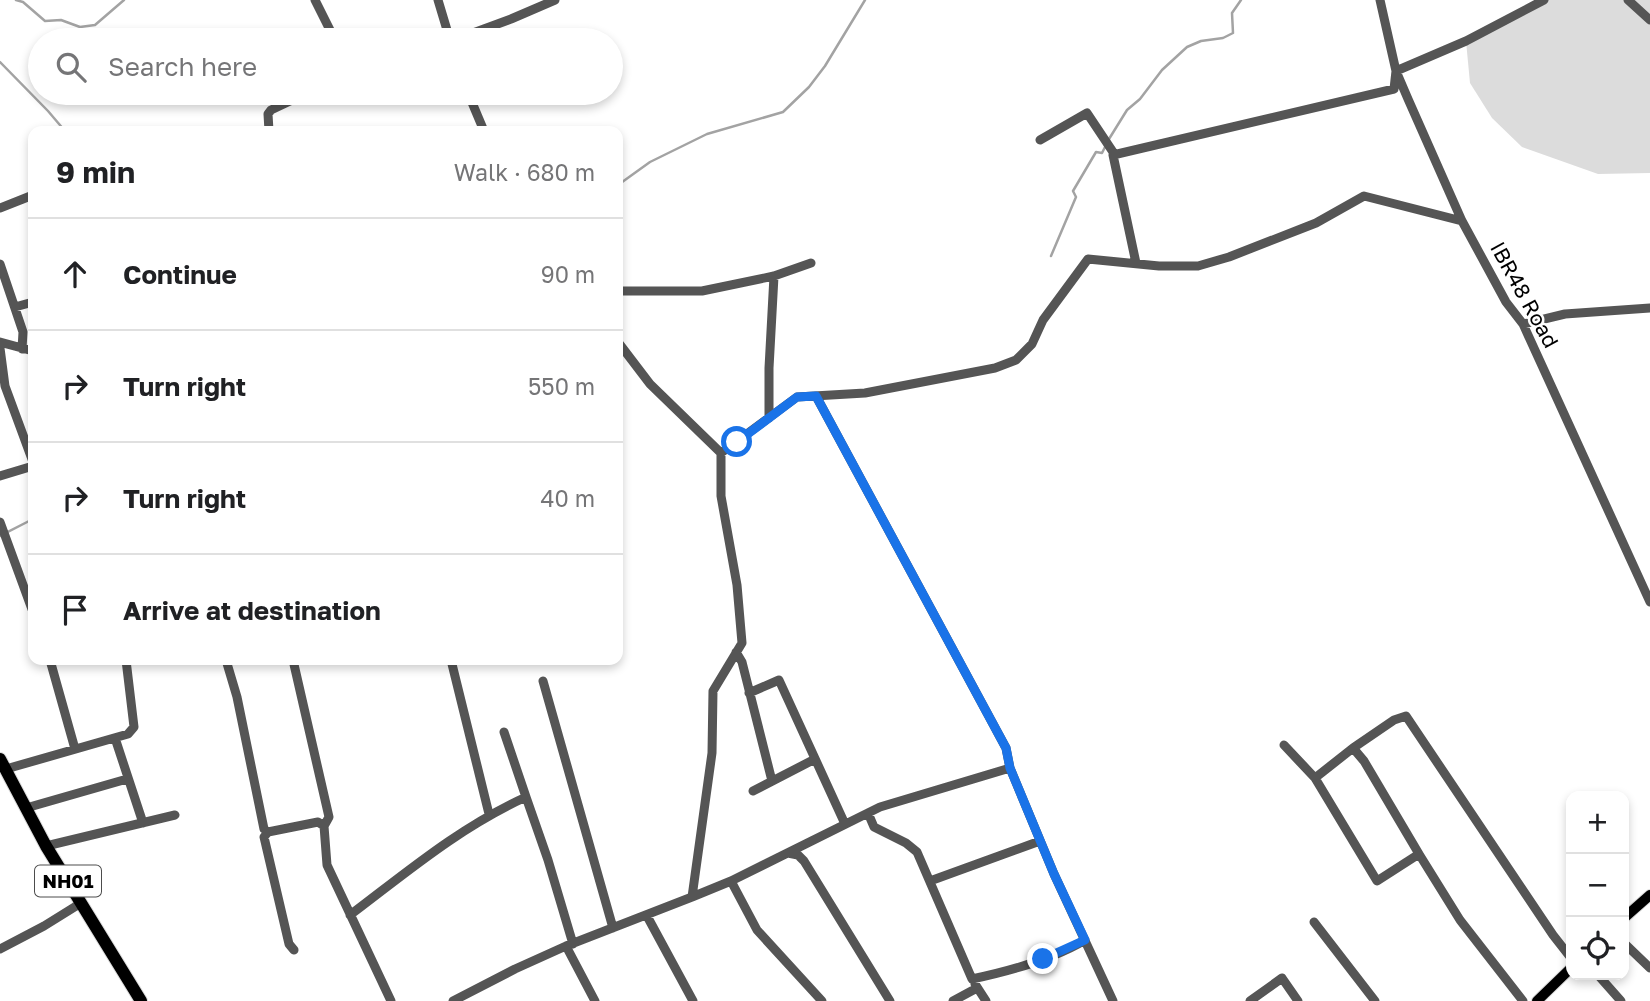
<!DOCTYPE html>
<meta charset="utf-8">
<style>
:root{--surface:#fff;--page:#f6f6f6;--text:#202124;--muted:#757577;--line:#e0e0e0}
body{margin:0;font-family:"Golos Text",sans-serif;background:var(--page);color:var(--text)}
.controls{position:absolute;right:21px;bottom:21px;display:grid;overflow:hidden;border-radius:14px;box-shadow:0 4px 10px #0003}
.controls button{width:63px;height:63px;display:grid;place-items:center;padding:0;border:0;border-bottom:2px solid var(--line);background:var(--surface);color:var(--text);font:35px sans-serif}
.stop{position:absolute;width:21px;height:21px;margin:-16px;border:5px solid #1a73e8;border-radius:50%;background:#fff}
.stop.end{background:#1a73e8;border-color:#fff;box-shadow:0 2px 7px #0008}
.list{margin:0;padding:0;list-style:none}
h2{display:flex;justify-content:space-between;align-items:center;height:91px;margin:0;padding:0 28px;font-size:30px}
h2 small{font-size:23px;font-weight:400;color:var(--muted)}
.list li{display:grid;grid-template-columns:46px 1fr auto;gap:21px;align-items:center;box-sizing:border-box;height:112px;padding:0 28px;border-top:2px solid var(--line)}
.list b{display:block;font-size:26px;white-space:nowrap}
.list em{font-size:23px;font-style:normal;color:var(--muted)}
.icon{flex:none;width:38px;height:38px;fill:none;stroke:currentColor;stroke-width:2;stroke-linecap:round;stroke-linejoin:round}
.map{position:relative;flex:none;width:1650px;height:1001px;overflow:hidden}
.search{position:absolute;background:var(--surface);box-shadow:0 4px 10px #0003;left:28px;top:28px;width:595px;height:77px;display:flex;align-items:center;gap:18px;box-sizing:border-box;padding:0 24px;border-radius:38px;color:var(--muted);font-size:26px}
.panel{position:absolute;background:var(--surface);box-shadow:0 4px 10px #0003;left:28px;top:126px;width:595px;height:539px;border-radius:14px}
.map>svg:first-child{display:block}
.green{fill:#dcdcdc}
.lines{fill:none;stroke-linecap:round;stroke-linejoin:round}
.stream{stroke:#a3a3a3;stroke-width:2.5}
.major-casing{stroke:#dbdbdb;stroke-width:12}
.highway-casing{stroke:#dbdbdb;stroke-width:14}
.minor{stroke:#555;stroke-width:9}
.major{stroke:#000;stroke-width:10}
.highway{stroke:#000;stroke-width:12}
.route{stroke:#1a73e8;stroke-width:9}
.labels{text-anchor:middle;stroke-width:5;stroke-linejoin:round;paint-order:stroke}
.shield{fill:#fff;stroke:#4c4c4c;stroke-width:2}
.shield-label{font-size:19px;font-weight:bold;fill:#000}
.street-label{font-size:21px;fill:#000;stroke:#fff}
</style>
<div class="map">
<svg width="1650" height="1001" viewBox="0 0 1650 1001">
<rect width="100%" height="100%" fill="#fff"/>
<path class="green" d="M 1544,0 L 1650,0 L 1650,173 L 1598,174 L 1522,147 L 1492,118 L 1470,83 L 1466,41 Z"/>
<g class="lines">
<path class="stream" d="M 16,0 L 23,2 L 45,21 L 61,20 L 80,27 L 95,25 L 124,0
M 0,62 L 48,111 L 65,131
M 1109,139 L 1127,110 L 1140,99 L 1162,70 L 1187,47 L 1201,41 L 1223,38 L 1233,33 L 1232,13 L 1241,0
M 618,185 L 650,162 L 707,134 L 783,112 L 809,87 L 825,66 L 865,0
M 1051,256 L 1076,197 L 1073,191 L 1096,152 L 1102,153 L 1106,145
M 0,536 L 33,519"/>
<defs>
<path id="major" d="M 1624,918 L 1650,895
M 1537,1001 L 1571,968"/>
<path id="highway" d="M 0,759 L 46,846 L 141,1001"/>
</defs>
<use href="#major" class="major-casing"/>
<use href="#highway" class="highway-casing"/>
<path class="minor" d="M 315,0 L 335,40
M 438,0 L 450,40
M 1380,0 L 1396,71 L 1408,99 L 1462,221 L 1506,302 L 1523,324 L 1650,602
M 1628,0 L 1650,20
M 454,40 L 511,19 L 555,0
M 468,93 L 484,131
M 269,131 L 268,114 L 271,110 L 307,93
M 1040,140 L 1087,113 L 1115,155
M 0,208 L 33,195
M 1136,263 L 1113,155 L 1394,89 L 1396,71 L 1466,41 L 1544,0
M 0,264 L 23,332 L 22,349
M 618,291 L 702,291 L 774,276 L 811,263
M 15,307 L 33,302
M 1523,324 L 1565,314 L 1650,308
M 0,342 L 33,351
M 618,342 L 650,384 L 721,453
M 0,348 L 5,386 L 33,462
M 816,396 L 1006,748 L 1010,768 L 1054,874 L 1113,1001
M 769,418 L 769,368 L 774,276
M 0,476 L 33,466
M 0,522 L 33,612
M 736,652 L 742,662 L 772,781
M 50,660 L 75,749
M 226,660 L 237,697 L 264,829 L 268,832 L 318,822 L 324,826
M 293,660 L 329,817 L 324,826 L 327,865 L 391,1001
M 451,660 L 489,814
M 543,681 L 613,928
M 749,693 L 779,680 L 845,824
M 504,732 L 526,797
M 115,738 L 143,823
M 1284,745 L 1315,778 L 1377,881 L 1419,854 L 1460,920 L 1523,1001
M 1353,748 L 1394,720 L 1406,716 L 1553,935 L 1571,958
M 6,769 L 128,734 L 134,727 L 126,660
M 1315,778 L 1353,748 L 1364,761 L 1419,854
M 753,791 L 815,759
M 26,808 L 127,779
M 868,813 L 874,827 L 906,843 L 917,852 L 972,979 C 1010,971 1051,960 1085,940
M 268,832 L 264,837 L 289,944 L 294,950
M 46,846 L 175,815
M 788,853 L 798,855 L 804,861 L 890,1001
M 731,881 L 757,930 L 822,1001
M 930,881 L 1040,841
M 692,897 L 731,881 L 880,807 L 1010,768
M 350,915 C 407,872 460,827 526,797 L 548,860 L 573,944
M 647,916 L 693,1001
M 1314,922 L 1375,1001
M 1624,943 L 1650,968
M 566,946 L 595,1001
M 0,949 L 44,926 L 81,903
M 1598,975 L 1621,1001
M 975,984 L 986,1001
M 453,1001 L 515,969 L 566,946 L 692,897 L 712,753 L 713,691 L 742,643 L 737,585 L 721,496 L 721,453 L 797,397 L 865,393 L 995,368 L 1016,360 L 1032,344 L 1043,320 L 1088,259 L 1159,266 L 1198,266 L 1229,257 L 1316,223 L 1364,196 L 1462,221
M 953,1001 L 977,988
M 1250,1001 L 1282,978 L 1298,1001"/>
<use href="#major" class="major"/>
<use href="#highway" class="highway"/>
</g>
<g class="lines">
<path class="route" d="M 737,442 L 797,397 L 816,396 L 1006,748 L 1010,768 L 1054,874 L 1085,940 L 1043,959"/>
</g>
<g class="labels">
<rect class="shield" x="35" y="865.5" width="66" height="31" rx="5"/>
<g class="shield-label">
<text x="68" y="888">NH01</text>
</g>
<g class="street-label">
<text transform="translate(1524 295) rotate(61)" y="7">IBR48 Road</text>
</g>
</g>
</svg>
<div class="controls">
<button>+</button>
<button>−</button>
<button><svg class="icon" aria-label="locate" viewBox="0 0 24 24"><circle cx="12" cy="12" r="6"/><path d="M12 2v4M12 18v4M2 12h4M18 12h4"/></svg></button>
</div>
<div class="stop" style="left:737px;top:442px"></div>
<div class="stop end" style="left:1043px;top:959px"></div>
<div class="search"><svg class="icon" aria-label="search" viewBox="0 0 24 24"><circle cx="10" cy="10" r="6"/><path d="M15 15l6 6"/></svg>Search here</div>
<section class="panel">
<h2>9 min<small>Walk · 680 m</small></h2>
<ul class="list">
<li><svg class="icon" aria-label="ahead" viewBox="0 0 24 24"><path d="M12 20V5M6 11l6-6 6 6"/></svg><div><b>Continue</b></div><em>90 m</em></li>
<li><svg class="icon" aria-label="right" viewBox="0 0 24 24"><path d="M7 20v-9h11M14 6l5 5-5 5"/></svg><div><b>Turn right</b></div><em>550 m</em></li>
<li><svg class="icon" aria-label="right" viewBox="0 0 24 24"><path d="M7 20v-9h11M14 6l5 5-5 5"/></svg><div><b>Turn right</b></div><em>40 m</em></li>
<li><svg class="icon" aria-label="arrive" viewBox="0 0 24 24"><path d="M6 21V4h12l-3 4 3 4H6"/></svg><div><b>Arrive at destination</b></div></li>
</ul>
</section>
</div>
